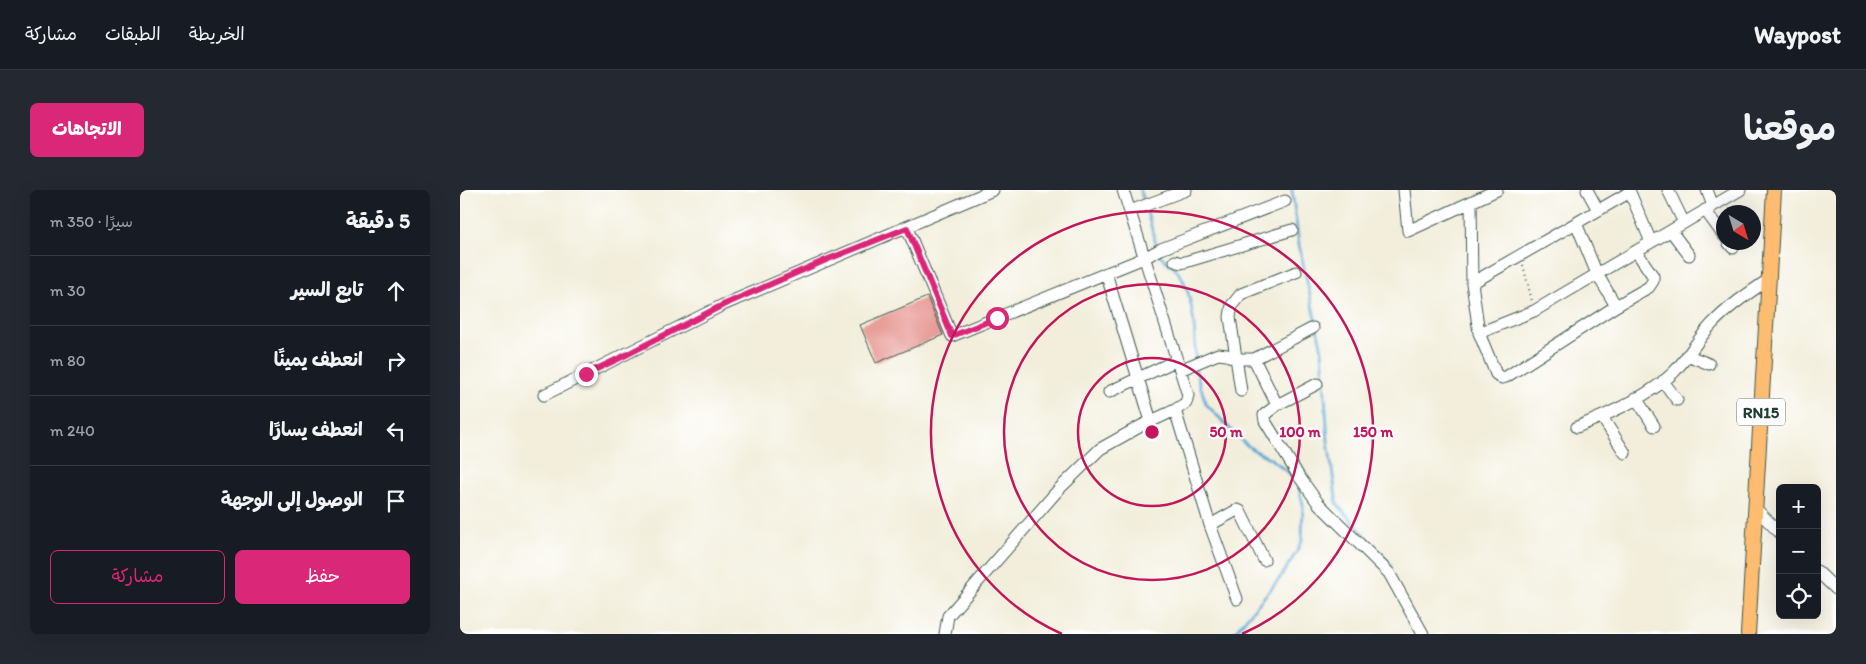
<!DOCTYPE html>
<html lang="ar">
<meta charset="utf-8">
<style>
:root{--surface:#171b24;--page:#242831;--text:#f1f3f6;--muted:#9ea1a6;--line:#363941;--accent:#db2777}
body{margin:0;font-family:Itim,"Playpen Sans Arabic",sans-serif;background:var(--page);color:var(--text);direction:rtl}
.controls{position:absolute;right:15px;bottom:15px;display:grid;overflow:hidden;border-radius:8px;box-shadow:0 5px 20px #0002}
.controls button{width:45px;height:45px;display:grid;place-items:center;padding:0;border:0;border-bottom:1px solid var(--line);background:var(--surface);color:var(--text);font:25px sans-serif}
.compass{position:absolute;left:1256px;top:15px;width:45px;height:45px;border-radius:50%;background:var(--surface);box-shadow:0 5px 20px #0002;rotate:142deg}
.stop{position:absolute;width:15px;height:15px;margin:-11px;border:4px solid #db2777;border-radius:50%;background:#fff}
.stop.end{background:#db2777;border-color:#fff;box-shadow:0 1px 5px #0008}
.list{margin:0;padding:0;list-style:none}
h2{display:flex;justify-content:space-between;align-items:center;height:65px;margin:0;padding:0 20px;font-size:21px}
h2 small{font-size:16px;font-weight:400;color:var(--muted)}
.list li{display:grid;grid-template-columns:32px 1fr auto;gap:15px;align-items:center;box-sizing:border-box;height:70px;padding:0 20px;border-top:1px solid var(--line)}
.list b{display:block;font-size:19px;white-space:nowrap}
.list em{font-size:16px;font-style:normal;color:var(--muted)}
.actions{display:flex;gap:10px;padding:15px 20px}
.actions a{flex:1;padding:11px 0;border:1px solid var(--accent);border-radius:8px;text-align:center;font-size:18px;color:var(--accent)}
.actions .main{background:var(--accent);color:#fff}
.icon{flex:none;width:28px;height:28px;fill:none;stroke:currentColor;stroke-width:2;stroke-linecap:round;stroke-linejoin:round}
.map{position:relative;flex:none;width:1376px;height:444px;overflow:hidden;direction:ltr;border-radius:8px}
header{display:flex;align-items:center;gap:30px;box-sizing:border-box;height:70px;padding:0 25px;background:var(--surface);border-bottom:1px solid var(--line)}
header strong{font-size:24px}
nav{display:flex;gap:28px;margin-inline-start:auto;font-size:18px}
.intro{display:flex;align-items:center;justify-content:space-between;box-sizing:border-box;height:120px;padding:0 30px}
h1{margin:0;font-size:35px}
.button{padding:12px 22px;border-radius:8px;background:var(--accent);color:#fff;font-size:18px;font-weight:700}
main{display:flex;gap:30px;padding:0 30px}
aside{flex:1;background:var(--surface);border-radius:8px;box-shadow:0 5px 20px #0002}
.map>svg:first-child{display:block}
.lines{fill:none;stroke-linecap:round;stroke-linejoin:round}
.stream{stroke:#5ea9d6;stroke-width:3}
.building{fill:#e89d99}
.minor-casing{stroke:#3f584d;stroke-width:13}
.major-casing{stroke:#3f584d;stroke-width:16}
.path{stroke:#3f584d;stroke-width:2;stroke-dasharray:1 4;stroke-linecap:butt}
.minor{stroke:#fff;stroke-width:11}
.major{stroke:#fdbc70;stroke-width:14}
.route{stroke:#db2777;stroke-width:6}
.ring{fill:none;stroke:#c2185b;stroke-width:2.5}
.labels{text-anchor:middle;stroke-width:4.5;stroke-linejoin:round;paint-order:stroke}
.shield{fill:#fff;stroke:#627771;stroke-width:1}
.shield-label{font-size:16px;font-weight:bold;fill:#1f3d34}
.centre{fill:#c2185b;stroke:#fff;stroke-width:2.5}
.ring-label{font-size:15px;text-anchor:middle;font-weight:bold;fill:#c2185b;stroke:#fff;stroke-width:4.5;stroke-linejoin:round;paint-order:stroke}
</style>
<header>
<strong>Waypost</strong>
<nav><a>الخريطة</a><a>الطبقات</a><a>مشاركة</a></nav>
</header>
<div class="intro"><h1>موقعنا</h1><a class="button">الاتجاهات</a></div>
<main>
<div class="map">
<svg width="1376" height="444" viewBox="0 0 1376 444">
<rect width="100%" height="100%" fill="#fff"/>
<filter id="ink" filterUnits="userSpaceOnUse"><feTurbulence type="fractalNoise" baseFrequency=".02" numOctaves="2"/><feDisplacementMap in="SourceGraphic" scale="10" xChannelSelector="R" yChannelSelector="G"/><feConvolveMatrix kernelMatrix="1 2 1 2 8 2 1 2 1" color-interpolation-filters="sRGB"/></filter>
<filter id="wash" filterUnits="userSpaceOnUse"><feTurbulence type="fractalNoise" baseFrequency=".0096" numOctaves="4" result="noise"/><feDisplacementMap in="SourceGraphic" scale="20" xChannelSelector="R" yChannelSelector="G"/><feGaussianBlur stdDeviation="1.12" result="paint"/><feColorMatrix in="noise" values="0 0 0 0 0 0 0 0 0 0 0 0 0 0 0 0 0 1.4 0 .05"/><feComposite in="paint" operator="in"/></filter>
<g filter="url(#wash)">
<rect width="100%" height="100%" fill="#f2eedb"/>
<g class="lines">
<path class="stream" d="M 680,0 L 684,12
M 832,0 L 839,55 L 862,160 L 868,251 L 877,314 L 931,375
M 686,18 L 697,58
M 699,64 C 706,72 716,78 721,86 C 734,109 736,147 735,172
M 735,178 L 746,214 L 783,252 L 792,259 L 811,269 L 831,285 L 837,292 L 843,314 L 842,350 L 836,363 L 820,388 L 773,444"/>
</g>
<g id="blocks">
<path class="building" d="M 467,107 L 483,145 L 416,173 L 400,135 Z"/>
</g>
</g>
<g filter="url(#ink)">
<use href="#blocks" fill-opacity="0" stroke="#3f584d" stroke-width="1"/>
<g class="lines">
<defs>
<path id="minor" d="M 944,0 L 948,41 L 1037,0
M 1127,0 L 1138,20
M 1169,0 L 1191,52
M 1208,0 L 1224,33
M 1247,0 L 1253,16
M 1011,12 L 1012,93 L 1019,143 L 1036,184 L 1042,188 L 1046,187 L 1156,116 L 1189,97 L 1193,91 L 1193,86 L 1176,61
M 1245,20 L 1264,46
M 670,21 L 726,0
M 1116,33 L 1137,84 L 1156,116
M 447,38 L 492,146 L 684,68 L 701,59 L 825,11
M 1211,41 L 1229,65
M 1268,52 L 1273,58
M 715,71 L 721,73 L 725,72 L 832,40
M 646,83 L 691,231
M 1012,93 L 1170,2
M 1019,143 L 1074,121 L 1280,0
M 1227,165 L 1249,174
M 794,169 L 817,215
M 720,180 L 758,164 L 767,165 L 776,169 L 794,169 L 853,138
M 1203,191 L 1217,210
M 857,194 L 817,215 L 804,225 L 805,231 L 838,285 L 858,313 L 929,383 L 963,444
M 781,201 L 770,127 L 772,115 L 781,104 L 836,82
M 649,202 L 717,170
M 84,205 L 263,115 L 533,0
M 1176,208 L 1194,236
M 715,220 L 750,335 L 777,409
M 1142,227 L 1165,263
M 1117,237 C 1147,225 1190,205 1213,183 C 1228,168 1237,150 1251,135 C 1268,117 1287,104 1308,90
M 1296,319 L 1320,343
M 750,335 L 777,320 L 780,321 L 804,370
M 1357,381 L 1376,399
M 485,444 L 488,426 L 599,299 L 640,259 L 681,236 L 715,220 L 726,213 L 728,205 L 663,0"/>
<path id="major" d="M 1288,444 L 1314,0"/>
</defs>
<use href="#minor" class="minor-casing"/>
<use href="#major" class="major-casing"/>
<path class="path" d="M 1063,75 L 1072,111"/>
<use href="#minor" class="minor"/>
<use href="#major" class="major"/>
</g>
</g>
<g class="lines" filter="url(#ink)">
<path class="route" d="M 126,184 L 162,167 L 263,115 L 366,70 L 447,38 L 492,146 L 537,128"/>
</g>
<g class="ring">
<circle cx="692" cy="242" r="74"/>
<circle cx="692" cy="242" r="148"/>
<path d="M602 444A221 221 0 1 1 782 444"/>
</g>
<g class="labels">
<rect class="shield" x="1277" y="208.5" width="48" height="27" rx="4"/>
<g class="shield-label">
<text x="1301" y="228">RN15</text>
</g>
</g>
<circle cx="692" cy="242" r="8" class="centre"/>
<g class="ring-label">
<text x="766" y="247">50 m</text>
<text x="840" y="247">100 m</text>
<text x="913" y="247">150 m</text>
</g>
</svg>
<div class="controls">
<button>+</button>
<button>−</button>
<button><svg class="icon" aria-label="locate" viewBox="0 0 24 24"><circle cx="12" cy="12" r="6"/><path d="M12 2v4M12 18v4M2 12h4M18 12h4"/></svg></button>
</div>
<svg class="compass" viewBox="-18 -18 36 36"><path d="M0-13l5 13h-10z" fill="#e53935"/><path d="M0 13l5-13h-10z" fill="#9ea1a6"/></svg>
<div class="stop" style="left:537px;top:128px"></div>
<div class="stop end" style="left:126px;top:184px"></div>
</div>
<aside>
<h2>5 دقيقة<small>سيرًا · 350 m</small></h2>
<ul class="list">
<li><svg class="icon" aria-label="ahead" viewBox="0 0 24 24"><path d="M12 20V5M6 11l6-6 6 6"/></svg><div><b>تابع السير</b></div><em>30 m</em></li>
<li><svg class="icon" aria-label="right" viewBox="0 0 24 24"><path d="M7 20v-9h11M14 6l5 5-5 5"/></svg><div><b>انعطف يمينًا</b></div><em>80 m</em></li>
<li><svg class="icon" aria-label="left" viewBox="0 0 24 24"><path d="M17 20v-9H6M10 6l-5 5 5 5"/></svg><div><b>انعطف يسارًا</b></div><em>240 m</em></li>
<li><svg class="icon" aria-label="arrive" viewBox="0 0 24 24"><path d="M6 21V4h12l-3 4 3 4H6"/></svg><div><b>الوصول إلى الوجهة</b></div></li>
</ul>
<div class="actions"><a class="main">حفظ</a><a>مشاركة</a></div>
</aside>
</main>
